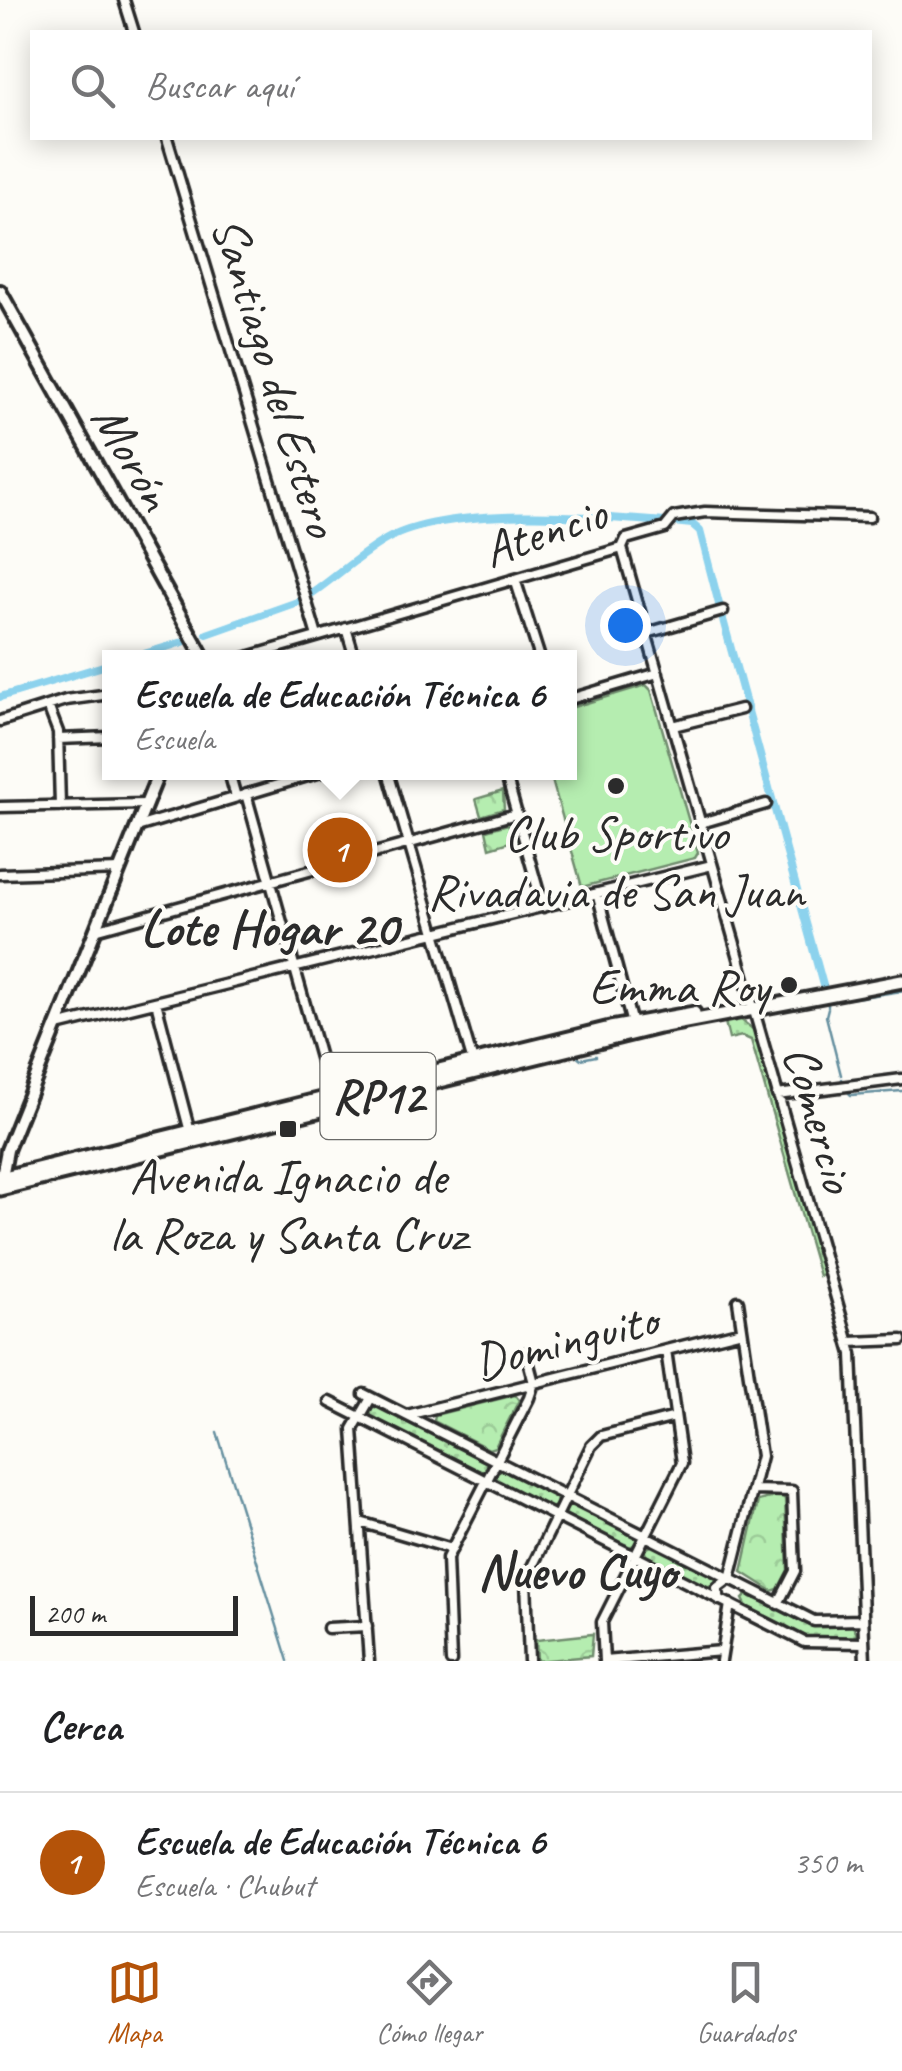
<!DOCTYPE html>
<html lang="es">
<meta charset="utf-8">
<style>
:root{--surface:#fff;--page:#f2f2f2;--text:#202124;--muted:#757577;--line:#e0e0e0;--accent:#b45309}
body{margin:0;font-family:Caveat,sans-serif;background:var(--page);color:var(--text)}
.scale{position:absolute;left:30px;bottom:25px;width:208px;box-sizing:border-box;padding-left:10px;border:5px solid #2b2b2b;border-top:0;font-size:28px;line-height:35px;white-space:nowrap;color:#2b2b2b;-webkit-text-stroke:8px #fdfcf7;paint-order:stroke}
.you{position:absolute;left:625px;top:625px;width:35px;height:35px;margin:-25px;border:8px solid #fff;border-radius:50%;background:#1a73e8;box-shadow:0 0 0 15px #1a73e833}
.badge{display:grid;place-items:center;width:65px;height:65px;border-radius:50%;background:var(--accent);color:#fff;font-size:32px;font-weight:700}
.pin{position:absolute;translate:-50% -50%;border:5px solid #fff;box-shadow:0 2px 10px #0006}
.popup{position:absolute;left:102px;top:650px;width:475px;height:130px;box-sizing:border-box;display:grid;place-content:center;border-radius:0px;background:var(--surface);filter:drop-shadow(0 2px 8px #0005);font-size:32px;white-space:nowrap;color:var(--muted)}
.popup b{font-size:38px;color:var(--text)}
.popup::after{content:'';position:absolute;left:50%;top:100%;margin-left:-20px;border:20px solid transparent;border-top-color:var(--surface)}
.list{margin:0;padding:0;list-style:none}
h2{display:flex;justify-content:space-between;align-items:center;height:130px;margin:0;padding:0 40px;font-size:42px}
h2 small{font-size:32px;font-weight:400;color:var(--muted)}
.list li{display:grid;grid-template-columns:65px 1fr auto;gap:30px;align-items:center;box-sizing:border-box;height:140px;padding:0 40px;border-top:2px solid var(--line)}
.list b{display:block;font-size:38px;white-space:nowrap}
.list p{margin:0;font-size:32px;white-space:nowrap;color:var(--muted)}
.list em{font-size:32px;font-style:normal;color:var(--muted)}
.icon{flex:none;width:55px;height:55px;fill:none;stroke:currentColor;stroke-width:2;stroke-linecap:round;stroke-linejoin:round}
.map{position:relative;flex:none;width:902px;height:1661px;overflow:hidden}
.search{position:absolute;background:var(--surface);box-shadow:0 5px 25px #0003;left:30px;right:30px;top:30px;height:110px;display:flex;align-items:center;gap:25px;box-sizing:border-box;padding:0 35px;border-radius:0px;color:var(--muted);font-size:38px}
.sheet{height:270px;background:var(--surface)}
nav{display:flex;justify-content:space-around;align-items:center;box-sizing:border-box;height:140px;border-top:2px solid var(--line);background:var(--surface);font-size:28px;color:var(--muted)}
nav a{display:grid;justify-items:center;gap:5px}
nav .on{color:var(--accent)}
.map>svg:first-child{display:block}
.grass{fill:url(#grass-dots);stroke:#708c6e;stroke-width:2.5}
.forest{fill:url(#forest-crowns);stroke:#708c6e;stroke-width:2.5}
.garden{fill:#b5edb0;stroke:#708c6e;stroke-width:2.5}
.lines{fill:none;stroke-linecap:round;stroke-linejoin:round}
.stream{stroke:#658f9f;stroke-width:2.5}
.canal{stroke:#8cd2ed;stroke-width:8}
.street-casing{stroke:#2b2b2b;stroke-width:15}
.secondary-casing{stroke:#2b2b2b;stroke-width:18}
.primary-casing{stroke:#2b2b2b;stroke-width:19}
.street{stroke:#fdfcf7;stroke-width:8}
.secondary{stroke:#fdfcf7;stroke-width:10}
.primary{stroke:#fdfcf7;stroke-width:11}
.poi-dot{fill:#2b2b2b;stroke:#fdfcf7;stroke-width:4}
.labels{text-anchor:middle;stroke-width:8;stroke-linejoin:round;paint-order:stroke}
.shield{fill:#fdfcf7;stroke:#6a6a68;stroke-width:2.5}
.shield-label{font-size:48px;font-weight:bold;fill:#2b2b2b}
.street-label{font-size:50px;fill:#2b2b2b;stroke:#fdfcf7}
.poi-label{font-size:50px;fill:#2b2b2b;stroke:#fdfcf7}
.neighbourhood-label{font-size:52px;font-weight:bold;fill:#2b2b2b;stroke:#fdfcf7}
</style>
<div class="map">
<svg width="902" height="1661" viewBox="0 0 902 1661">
<defs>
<pattern id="grass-dots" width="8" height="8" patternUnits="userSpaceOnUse" patternTransform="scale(2.5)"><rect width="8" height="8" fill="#b5edb0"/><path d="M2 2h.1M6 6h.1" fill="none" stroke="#9ccb98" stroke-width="1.8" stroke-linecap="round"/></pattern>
<pattern id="forest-crowns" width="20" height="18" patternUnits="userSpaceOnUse" patternTransform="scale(2.5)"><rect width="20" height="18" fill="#b5edb0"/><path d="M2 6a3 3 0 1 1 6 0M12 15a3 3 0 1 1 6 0" fill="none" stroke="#9ccb98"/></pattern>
</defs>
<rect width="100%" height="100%" fill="#fdfcf7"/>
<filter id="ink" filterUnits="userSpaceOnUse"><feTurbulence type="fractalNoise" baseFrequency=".01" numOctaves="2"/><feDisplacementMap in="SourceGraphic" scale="20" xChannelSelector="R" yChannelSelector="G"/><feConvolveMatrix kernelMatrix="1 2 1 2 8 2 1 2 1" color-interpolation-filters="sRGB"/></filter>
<g filter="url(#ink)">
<path class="grass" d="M 740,1019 L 754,1030 L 824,1275 L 819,1276 L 751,1040 L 742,1036 L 729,1039 L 725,1022 Z
M 371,1407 L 378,1407 L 486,1461 L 488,1470 L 479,1473 L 371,1418 Z
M 504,1470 L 556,1496 L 557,1506 L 550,1508 L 498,1482 L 496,1473 Z
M 573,1505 L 635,1536 L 637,1543 L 628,1548 L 567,1517 L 565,1509 Z
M 653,1545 L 714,1575 L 716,1583 L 707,1587 L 647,1557 L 644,1550 Z
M 747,1595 L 815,1626 L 852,1625 L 857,1634 L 853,1638 L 811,1639 L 747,1607 L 743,1599 Z"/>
<path class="forest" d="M 503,791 L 504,809 L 481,816 L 476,799 Z
M 508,824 L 517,840 L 490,848 L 486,830 Z
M 515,1395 L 519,1400 L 495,1447 L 489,1449 L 434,1421 L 435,1415 Z
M 781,1495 L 785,1499 L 788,1570 L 778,1589 L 772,1591 L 742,1572 L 758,1501 Z
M 593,1634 L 591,1656 L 537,1661 L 536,1640 Z"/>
<path class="garden" d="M 646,685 L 651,690 L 698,853 L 695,858 L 582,887 L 550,773 L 570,772 L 570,708 Z"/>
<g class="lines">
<path class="stream" d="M 828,1006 L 828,1002 L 902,991
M 828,1008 L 826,1016 L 841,1075
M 575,1054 L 581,1059 L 596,1056
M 842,1079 L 842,1081
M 846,1090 L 851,1095 L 902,1091
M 217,1432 L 288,1661"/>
<path class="canal" d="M 673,522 L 692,524 L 700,531 L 720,608
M 311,594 C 336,577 360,554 387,539 C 449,505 594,516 665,522
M 722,616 L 824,989
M 207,634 L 303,600
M 131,658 L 183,642
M 0,697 L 110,664"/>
<defs>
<path id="street" d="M 124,0 L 134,32
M 167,138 L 317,636
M 622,548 L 852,1354 L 865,1661
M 515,579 L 540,658
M 346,628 L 355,658
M 647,633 L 723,611
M 244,658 L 622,548 L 626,539 L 665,528 L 674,517 L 705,512 L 869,517
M 570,699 L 658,673
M 48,706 L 58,732 L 60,806
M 0,721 L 66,700 L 110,694
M 673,726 L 741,709
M 58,739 L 110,737
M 229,772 L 236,797
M 388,772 L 473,1062
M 505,772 L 543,907
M 246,794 L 331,1097
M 0,807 L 146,804
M 701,823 L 766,804
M 137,827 L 321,772
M 0,874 L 120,870
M 597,893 L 632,1024
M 95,930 L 516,814
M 156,1002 L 190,1132
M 57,1026 L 712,865
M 777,1095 L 902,1079
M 849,1342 L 902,1340
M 364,1394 L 814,1621 L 863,1620
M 330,1402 L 804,1642 L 864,1643
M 407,1415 L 742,1331
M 753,1490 L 792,1491 L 795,1571 L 778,1604
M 360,1522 L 452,1549
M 730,1579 L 761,1456 L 738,1301
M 720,1600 L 717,1588 L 729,1579
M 328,1628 L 367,1626
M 369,1661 L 353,1429 L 371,1398
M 451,1661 L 447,1558 L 529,1398 L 534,1383 L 526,1353
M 529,1661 L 526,1579 L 591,1446 L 601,1436 L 675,1417
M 604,1661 L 602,1622 L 682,1463 L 666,1350
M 604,1661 L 722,1651
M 721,1661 L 730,1604"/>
<path id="secondary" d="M 0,291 L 204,658
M 1,1182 L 7,1150 L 159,772"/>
<path id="primary" d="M 0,1178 L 610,1028 L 694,1013
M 0,1189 L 659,1027 L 902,981"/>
</defs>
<use href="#street" class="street-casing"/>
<use href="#secondary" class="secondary-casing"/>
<use href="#primary" class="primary-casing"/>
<use href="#street" class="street"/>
<use href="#secondary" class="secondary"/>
<use href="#primary" class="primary"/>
</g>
</g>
<g class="poi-dot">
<circle cx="616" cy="786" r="10"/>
<circle cx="789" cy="985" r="10"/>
<rect x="278" y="1119" width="20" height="20" rx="5"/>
</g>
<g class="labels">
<rect class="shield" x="320.5" y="1053" width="115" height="86" rx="8"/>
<g class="shield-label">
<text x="378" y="1113">RP12</text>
</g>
<g class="street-label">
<text transform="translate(277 376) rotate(73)" y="18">Santiago del Estero</text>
<text transform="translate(134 456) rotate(60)" y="18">Morón</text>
<text transform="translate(544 530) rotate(-19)" y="18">Atencio</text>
<text transform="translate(821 1118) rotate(74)" y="18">Comercio</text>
<text transform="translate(565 1339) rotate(-14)" y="18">Dominguito</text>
</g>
<g class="poi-label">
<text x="616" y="850">Club Sportivo<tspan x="616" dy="58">Rivadavia de San Juan</tspan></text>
<text x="769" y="1003" text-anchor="end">Emma Roy</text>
<text x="288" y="1193">Avenida Ignacio de<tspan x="288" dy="58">la Roza y Santa Cruz</tspan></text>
</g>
<g class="neighbourhood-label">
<text x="269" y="945">Lote Hogar 20</text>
<text x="577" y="1588">Nuevo Cuyo</text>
</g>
</g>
</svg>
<div class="scale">200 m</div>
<div class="you"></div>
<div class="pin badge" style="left:340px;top:850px">1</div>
<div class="popup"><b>Escuela de Educación Técnica 6</b>Escuela</div>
<div class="search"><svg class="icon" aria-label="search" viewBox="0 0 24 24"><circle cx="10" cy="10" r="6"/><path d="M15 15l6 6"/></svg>Buscar aquí</div>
</div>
<section class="sheet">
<h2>Cerca<small></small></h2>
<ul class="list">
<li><span class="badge">1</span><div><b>Escuela de Educación Técnica 6</b><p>Escuela · Chubut</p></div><em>350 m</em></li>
</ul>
</section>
<nav>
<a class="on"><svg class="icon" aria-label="map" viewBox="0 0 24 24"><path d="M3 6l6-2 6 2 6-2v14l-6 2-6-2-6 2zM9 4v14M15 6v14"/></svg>Mapa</a>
<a><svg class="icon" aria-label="directions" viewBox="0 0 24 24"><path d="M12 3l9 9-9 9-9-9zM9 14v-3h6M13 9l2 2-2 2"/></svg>Cómo llegar</a>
<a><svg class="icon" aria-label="saved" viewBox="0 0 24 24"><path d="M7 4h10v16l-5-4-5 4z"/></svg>Guardados</a>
</nav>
